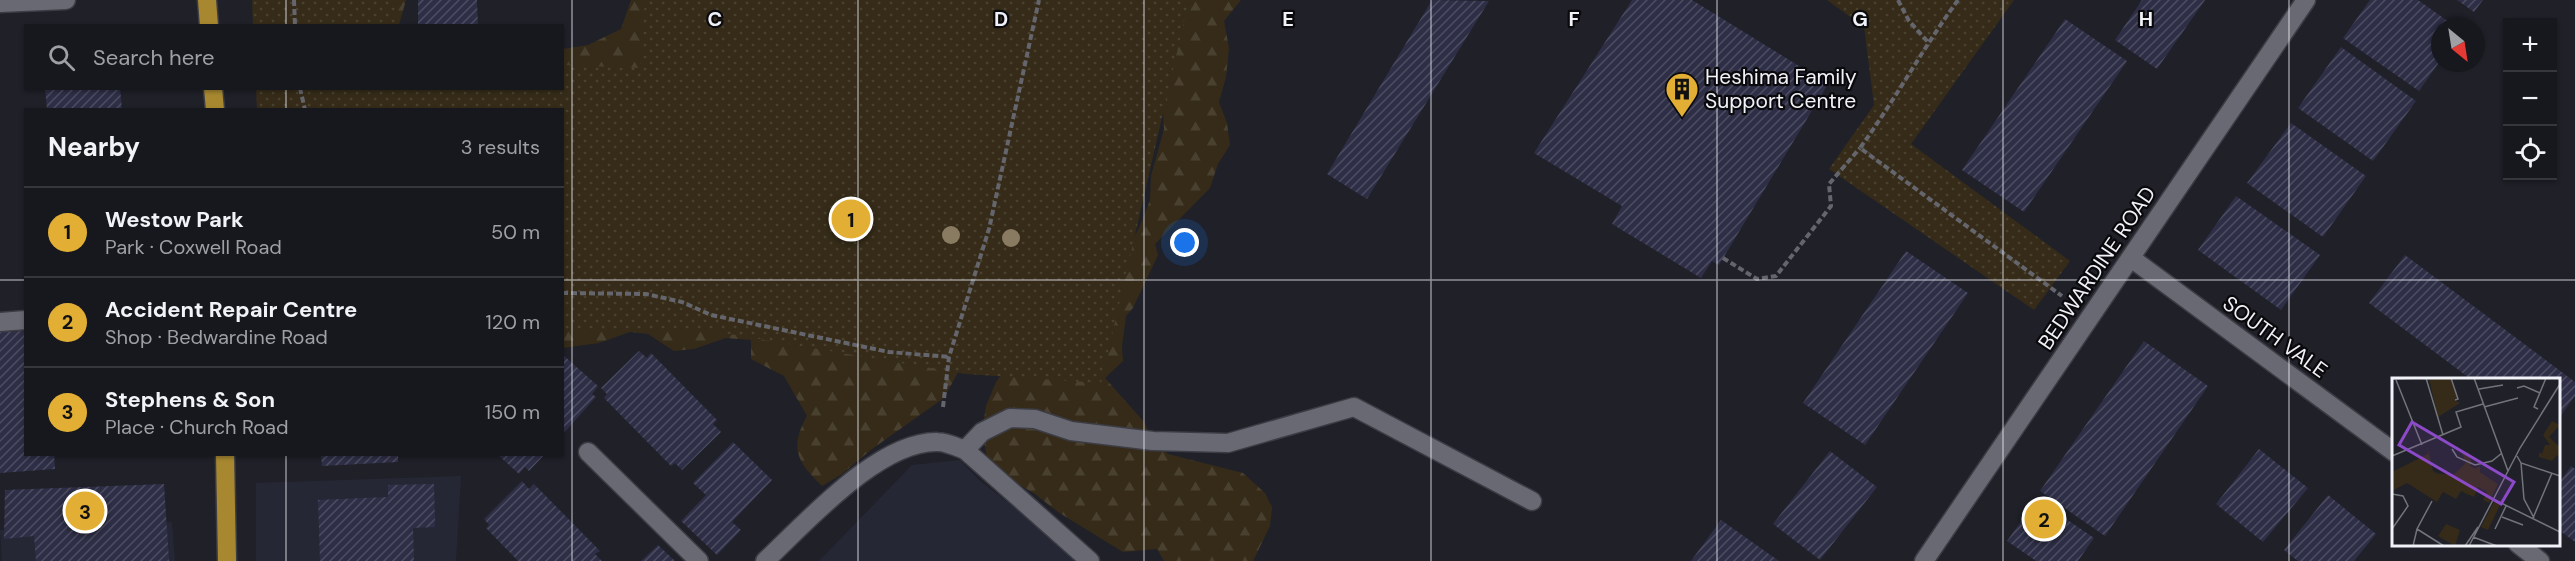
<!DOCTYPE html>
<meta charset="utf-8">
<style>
:root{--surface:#17181e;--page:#202127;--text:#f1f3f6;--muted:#9ea0a4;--line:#36373c;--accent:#e2af34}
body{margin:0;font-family:"DM Sans",sans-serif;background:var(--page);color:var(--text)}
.controls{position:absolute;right:18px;top:18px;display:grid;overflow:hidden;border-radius:0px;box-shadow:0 2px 4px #0004}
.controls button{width:54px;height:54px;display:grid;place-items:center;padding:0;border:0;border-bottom:2px solid var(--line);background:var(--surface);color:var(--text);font:30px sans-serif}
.compass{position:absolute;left:2431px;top:18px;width:54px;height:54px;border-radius:50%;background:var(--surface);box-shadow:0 2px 4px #0004;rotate:150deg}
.you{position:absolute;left:1185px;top:243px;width:21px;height:21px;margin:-15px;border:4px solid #fff;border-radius:50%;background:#1a73e8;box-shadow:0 0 0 9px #1a73e833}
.badge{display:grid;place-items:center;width:39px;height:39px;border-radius:50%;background:var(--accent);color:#111;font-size:20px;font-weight:700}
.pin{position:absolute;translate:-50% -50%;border:3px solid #fff;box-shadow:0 2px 6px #0006}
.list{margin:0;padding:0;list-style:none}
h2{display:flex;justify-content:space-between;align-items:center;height:78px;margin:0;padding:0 24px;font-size:26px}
h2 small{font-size:20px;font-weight:400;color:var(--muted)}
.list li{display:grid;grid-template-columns:39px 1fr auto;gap:18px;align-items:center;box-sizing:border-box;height:90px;padding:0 24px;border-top:2px solid var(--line)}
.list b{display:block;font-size:22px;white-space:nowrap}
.list p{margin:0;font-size:20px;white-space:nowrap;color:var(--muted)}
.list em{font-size:20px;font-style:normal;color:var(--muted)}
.icon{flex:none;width:33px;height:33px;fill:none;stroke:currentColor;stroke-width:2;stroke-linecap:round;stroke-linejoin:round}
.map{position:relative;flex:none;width:2575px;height:561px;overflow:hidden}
.search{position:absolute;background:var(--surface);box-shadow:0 2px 4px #0004;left:24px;top:24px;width:540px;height:66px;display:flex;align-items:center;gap:15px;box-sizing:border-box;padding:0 21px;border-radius:0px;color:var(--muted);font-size:22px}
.panel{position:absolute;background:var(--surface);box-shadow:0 2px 4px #0004;left:24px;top:108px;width:540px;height:348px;border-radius:0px}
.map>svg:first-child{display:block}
.built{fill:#262735}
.forest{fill:url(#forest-firs)}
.park{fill:url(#park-dots)}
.building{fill:url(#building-hatch)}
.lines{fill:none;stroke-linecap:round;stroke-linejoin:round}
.service-casing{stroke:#3c3c44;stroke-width:21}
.minor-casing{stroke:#3c3c44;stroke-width:21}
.primary-casing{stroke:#3c3c44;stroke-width:21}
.path{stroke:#65666d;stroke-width:4;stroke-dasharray:6 3;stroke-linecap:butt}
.service{stroke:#686973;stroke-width:18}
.minor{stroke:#686973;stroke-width:18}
.primary{stroke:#a78830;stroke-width:18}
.tree{fill:#897b62}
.grid{fill:none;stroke:#f1f2f8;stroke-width:1.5;stroke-opacity:0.55}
.labels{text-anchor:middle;stroke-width:4.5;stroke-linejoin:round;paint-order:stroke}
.poi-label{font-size:21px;fill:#f1f2f8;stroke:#0a0a0d;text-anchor:start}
.street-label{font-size:21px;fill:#f1f2f8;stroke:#0a0a0d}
.inset-road{fill:none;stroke:#73747b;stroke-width:1.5}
.view{fill:#8d4ac8;fill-opacity:0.15;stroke:#8d4ac8;stroke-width:3}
.inset-edge{fill:none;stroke:#f1f2f8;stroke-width:3}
.grid-label{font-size:20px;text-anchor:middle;font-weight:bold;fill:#f1f2f8;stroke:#0a0a0d;stroke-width:4.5;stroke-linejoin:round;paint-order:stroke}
</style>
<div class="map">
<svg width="2575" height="561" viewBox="0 0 2575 561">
<defs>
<pattern id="forest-firs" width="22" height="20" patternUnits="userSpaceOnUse" patternTransform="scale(1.5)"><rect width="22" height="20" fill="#352b18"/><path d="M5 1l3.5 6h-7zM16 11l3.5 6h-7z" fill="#49402f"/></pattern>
<pattern id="park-dots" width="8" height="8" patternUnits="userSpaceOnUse" patternTransform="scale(1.5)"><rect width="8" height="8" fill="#352b18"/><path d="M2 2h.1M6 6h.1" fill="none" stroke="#49402f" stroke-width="1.8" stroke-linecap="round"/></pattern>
<pattern id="building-hatch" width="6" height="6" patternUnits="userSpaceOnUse" patternTransform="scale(1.5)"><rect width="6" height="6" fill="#2e2e47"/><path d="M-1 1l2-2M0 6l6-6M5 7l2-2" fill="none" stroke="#4d4d62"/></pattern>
</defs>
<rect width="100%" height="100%" fill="#1f2028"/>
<path class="built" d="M 960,460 L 980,481 L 1084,561 L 819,561 L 912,465 Z
M 461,476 L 456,561 L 256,561 L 256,483 Z
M 172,522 L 175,561 L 2,561 L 0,530 Z"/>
<path class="forest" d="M 369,0 L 406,0 L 399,25 L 381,25 Z
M 631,0 L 670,0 L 684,86 L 372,110 L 562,88 L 563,49 L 588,45 L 621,29 Z
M 1157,0 L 1241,0 L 1224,21 L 1229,48 L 1226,77 L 1219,102 L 1227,123 L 1230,145 L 1218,164 L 1210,188 L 1155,244 L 1158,255 L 1133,308 L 1126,316 L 1122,346 L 1123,361 L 1105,378 L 1144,422 L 1154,442 L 1168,454 L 1243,473 L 1265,493 L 1272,507 L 1270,526 L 1253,561 L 1164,561 L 1157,549 L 1123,552 L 1058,512 L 1035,494 L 1001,474 L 987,458 L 982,431 L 986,406 L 996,382 L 1030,338 L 1124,257 L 1140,226 L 1150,200 L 1151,176 L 1164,129 Z
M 563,195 L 979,334 L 944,398 L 872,449 L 842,474 L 822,486 C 797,462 789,448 807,416 L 784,376 L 751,359 L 751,340 L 726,338 L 694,349 L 674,351 L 648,334 L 630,332 L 599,343 L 563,348 Z"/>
<path class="park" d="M 252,0 L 395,0 L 397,25 L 253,25 Z
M 645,0 L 1189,0 L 1101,383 L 966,374 L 700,329 L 563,332 L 562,110 L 257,109 L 256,89 L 562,88 L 563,65 L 640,68 Z
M 1827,0 L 2014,0 L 1911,144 L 2070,261 L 2034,310 L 1829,169 L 1874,105 L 1864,27 Z"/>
<path class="building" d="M 418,0 L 477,0 L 478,26 L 418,26 Z
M 1432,0 L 1489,1 L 1367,199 L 1327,174 Z
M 1632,0 L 1692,0 L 1828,84 L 1719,265 L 1712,261 L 1701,278 L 1612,224 L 1622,206 L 1534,153 Z
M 2142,0 L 2205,0 L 2157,69 L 2115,40 Z
M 2370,0 L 2418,0 L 2456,27 L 2440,27 L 2440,61 L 2419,91 L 2343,38 Z
M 2457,0 L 2483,0 L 2474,12 Z
M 2065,19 L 2127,61 L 2024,212 L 1962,170 Z
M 2341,47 L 2416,101 L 2373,161 L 2298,108 Z
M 45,88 L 120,88 L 122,110 L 47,110 Z
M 2291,123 L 2366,176 L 2323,237 L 2247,183 Z
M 2236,196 L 2320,255 L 2281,310 L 2198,250 Z
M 1906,251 L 1968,293 L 1865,445 L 1803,403 Z
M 2405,255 L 2575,382 L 2575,396 L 2559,418 L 2559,380 L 2472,380 L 2369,303 Z
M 26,331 L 26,454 L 54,454 L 55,469 L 0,473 L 0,332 Z
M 2144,341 L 2208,386 L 2105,536 L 2040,491 Z
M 639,351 L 647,358 L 651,353 L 717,420 L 713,424 L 721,432 L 682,470 L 675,463 L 671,466 L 604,398 L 607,394 L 601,388 Z
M 562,354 L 598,386 L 592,394 L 596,397 L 562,435 Z
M 733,442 L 772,480 L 732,522 L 741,530 L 717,555 L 681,521 L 706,495 L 693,483 Z
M 2259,449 L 2308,488 L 2263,542 L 2216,504 Z
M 1830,451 L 1877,487 L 1820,560 L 1773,524 Z
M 321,454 L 398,454 L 398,462 L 322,466 Z
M 497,454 L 545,454 L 529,471 L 525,467 L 519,474 Z
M 2571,466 L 2575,469 L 2575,542 L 2559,530 L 2559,483 Z
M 522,481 L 529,489 L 534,484 L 600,551 L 595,554 L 602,561 L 518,561 L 486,528 L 489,525 L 484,519 Z
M 164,484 L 169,561 L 36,561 L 34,536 L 4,539 L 5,490 Z
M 434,484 L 435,527 L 413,528 L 414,561 L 320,561 L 318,500 L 388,497 L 388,485 Z
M 2328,495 L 2376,534 L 2354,561 L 2298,561 L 2284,550 Z
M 2037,499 L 2094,538 L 2078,561 L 2036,561 L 2007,541 Z
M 1721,520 L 1779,561 L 1691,561 Z
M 658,545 L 675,561 L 641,561 Z"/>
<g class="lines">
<defs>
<path id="service" d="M 1090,561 L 965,450 L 982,432 L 1010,418 L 1035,419 L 1071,431 L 1153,441 L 1228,443 L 1354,407 L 1532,501"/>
<path id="minor" d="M 0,3 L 66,0
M 2131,258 L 2394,452
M 0,322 L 26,320
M 588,452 L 699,561
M 2518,544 L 2540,561
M 765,561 C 806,523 879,440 938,442 C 946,442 957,447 965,450
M 1924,561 L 2306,0"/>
<path id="primary" d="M 207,0 L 209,26
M 213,88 L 215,110
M 225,454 L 227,561"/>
</defs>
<use href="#service" class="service-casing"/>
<use href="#minor" class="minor-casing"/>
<use href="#primary" class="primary-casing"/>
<path class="path" d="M 294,0 L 295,26
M 1898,0 L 1909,21 L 1928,42
M 1958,0 C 1923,48 1895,100 1860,148 L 2062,296
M 300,88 L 305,110
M 1723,258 L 1757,279 L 1776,276 L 1831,206 L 1829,184 L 1860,148
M 562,293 L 646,294 L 682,302 L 711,315 L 889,352 L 949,357
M 943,407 L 949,357 L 989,229 L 1039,0"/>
<use href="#service" class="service"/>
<use href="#minor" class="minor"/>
<use href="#primary" class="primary"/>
</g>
<g class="tree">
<circle cx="951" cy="235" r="9"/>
<circle cx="1011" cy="238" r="9"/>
</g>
<path class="grid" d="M 286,0 L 286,26M 572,0 L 572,561M 858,0 L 858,561M 1144,0 L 1144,561M 1431,0 L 1431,561M 1717,0 L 1717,561M 2003,0 L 2003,561M 2289,0 L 2289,561M 286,88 L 286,110M 0,280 L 26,280M 562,280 L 2575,280M 286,454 L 286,561"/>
<defs>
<symbol id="building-pin" viewBox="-11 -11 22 30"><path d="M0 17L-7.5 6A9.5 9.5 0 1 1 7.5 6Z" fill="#e2af34" stroke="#0a0a0d"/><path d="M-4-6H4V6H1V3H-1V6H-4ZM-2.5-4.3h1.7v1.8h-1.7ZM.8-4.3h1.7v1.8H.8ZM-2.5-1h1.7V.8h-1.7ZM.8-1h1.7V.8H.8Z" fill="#111"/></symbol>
</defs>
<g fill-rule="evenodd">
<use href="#building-pin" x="1663" y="70" width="38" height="52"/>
</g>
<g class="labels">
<g class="poi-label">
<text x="1705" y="84">Heshima Family<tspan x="1705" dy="24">Support Centre</tspan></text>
</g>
<g class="street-label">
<text transform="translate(2097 268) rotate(-56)" y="7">BEDWARDINE ROAD</text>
<text transform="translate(2275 337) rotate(36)" y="7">SOUTH VALE</text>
</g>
</g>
<g transform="translate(2392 378)">
<rect width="168" height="168" fill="#1f2028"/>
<path d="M 58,0 L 65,19 L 62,22 L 68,25 L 46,39 L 37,1 Z" fill="#352b18"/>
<path d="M 160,43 L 168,47 L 157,59 L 168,69 L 168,80 L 165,77 L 160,83 L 147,79 L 147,74 L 150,76 L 153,67 L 158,67 L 151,57 ZM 76,74 L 80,86 L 68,91 L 63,100 L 88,88 L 88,95 L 105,107 L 89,104 L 76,117 L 41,95 L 61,97 L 74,85 L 70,76 ZM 102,124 L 108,127 L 96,152 L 89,149 ZM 54,146 L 68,152 L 63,168 L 46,158 Z" fill="#352b18"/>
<path d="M 35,67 L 41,93 L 57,103 L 74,85 L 106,106 L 97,125 L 91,122 L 95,114 L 86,109 L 82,119 L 69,113 L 64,121 L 51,114 L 45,124 L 15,105 L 0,113 L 0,94 L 36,76 Z" fill="#352b18"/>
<path class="inset-road" d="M 34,0 L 51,57M 59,0 L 66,21 L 63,22M 82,0 L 116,93M 0,1 L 28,0M 4,2 L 30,67M 125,10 L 132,8 L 148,15M 87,11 L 111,7M 92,29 L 126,20M 146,31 L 142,29 L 154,0M 60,71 L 65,79 L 83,87 L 100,83 L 110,75M 0,78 L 69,49 L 64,34 L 91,26M 125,78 L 129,85 L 168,98M 129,85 L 132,121 L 142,140M 0,116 L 11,118 L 16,128 L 0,151M 101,121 L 168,154M 110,139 L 131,147M 141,140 L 160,95M 25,151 L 52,168M 103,151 L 114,128M 81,159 L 105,168M 21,168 L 25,151 L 40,123M 73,168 L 86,149M 77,168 L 128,70 L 168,6"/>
<path class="view" d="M 20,44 L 122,104 L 109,126 L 7,67 Z"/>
<rect width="168" height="168" class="inset-edge"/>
</g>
<g class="grid-label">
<text x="715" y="26">C</text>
<text x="1001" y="26">D</text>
<text x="1288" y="26">E</text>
<text x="1574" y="26">F</text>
<text x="1860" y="26">G</text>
<text x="2146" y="26">H</text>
</g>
</svg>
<div class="controls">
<button>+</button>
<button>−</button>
<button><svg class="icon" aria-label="locate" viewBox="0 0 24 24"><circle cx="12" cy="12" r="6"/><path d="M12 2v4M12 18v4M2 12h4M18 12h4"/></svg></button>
</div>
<svg class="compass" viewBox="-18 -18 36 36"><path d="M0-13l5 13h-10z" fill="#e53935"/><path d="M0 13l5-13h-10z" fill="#9ea0a4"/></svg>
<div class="you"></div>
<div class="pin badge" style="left:851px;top:219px">1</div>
<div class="pin badge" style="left:2044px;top:519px">2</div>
<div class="pin badge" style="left:85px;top:511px">3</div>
<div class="search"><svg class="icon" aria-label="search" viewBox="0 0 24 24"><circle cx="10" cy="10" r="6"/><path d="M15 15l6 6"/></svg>Search here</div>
<section class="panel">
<h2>Nearby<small>3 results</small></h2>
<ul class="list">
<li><span class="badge">1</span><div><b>Westow Park</b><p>Park · Coxwell Road</p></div><em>50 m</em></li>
<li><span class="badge">2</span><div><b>Accident Repair Centre</b><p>Shop · Bedwardine Road</p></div><em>120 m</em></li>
<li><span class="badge">3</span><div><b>Stephens &amp; Son</b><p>Place · Church Road</p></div><em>150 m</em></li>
</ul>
</section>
</div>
